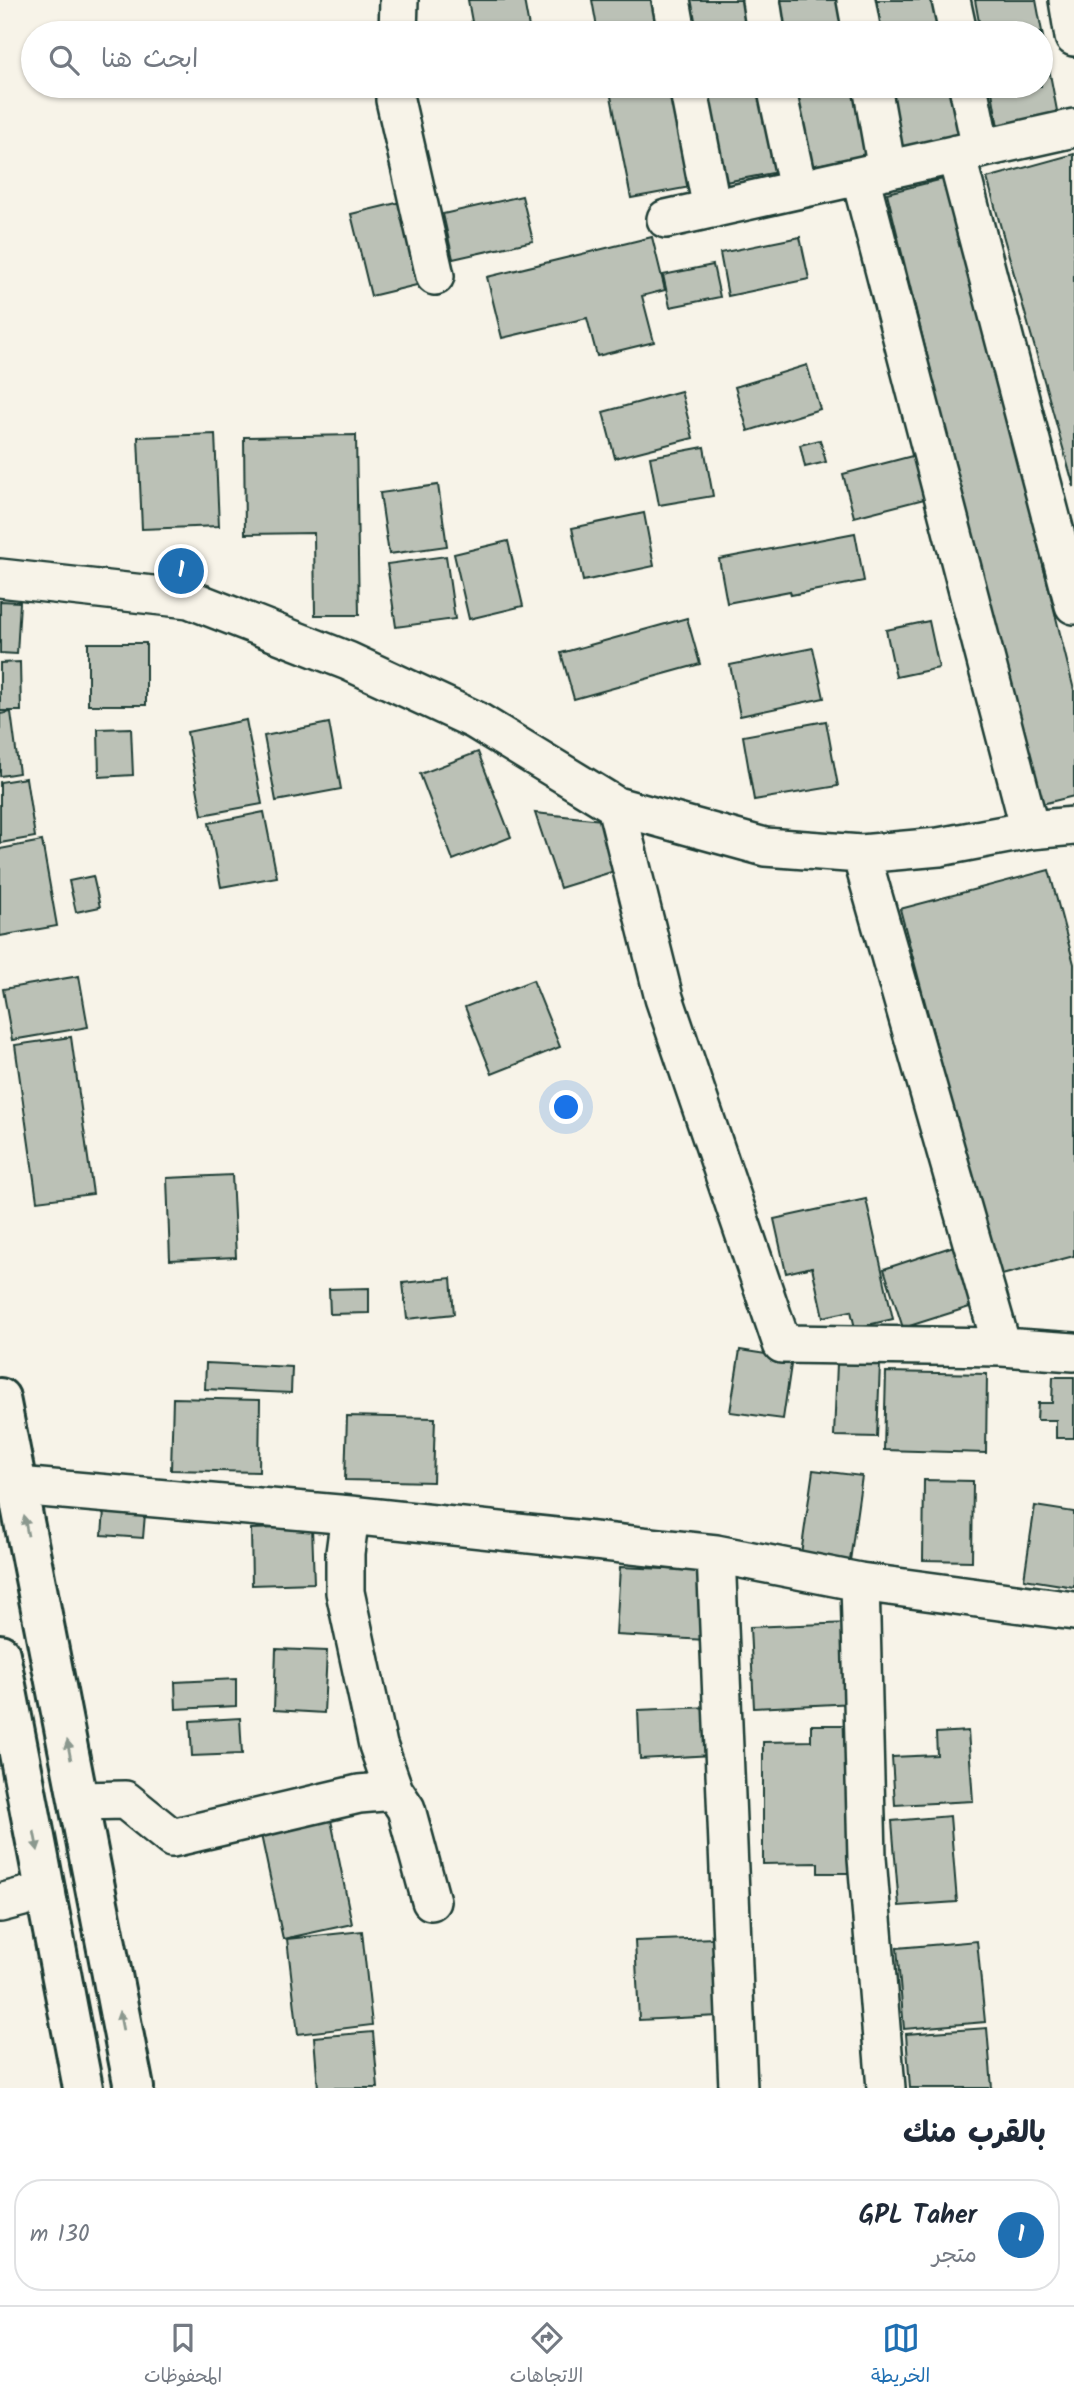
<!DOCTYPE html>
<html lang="ar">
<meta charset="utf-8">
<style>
:root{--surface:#fff;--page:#f6f6f7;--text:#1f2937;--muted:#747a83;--line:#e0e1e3;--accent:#1f6fb2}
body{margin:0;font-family:Kalam,"Playpen Sans Arabic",sans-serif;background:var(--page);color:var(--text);direction:rtl}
.you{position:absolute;left:567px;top:1108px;width:24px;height:24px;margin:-18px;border:5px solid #fff;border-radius:50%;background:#1a73e8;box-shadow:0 0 0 10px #1a73e833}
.badge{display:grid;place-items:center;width:46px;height:46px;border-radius:50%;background:var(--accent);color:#fff;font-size:23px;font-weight:700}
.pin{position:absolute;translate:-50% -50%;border:4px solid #fff;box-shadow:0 2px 7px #0006}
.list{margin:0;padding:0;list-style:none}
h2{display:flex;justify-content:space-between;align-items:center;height:91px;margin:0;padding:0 28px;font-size:30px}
h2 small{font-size:23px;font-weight:400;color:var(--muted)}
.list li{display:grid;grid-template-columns:46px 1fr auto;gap:21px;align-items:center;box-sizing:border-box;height:112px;margin:0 14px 14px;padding:0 14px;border:2px solid var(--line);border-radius:28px}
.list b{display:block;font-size:26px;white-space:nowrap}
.list p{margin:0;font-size:23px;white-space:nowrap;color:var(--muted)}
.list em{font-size:23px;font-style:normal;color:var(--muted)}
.icon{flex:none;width:38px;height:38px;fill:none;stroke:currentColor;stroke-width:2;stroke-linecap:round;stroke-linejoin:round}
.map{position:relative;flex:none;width:1074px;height:2088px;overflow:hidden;direction:ltr}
.search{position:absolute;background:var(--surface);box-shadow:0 2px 5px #0004;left:21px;right:21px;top:21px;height:77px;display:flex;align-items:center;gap:18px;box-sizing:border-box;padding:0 24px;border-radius:38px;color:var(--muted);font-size:26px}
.sheet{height:217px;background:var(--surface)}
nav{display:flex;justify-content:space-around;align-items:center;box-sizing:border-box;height:98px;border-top:2px solid var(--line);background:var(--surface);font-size:19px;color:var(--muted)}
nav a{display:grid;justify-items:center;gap:4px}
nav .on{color:var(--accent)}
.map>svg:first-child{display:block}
.building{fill:#bbc1b6;stroke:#1f3d34;stroke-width:2}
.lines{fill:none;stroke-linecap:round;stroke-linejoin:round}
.minor-casing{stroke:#1f3d34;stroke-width:42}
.highway-casing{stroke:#1f3d34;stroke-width:44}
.minor{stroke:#f7f3e8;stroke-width:37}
.highway{stroke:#f7f3e8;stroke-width:38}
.oneway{fill:#8b988e}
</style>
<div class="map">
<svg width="1074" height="2088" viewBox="0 0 1074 2088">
<rect width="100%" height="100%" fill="#f7f3e8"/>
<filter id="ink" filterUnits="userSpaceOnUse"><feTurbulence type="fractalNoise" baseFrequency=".0143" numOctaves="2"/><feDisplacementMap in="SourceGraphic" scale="14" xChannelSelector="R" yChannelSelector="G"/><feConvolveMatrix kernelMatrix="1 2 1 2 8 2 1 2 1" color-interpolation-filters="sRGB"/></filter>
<g filter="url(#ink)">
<path class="building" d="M 468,0 L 524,0 L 530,33 L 474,33 Z
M 592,0 L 653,0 L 659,33 L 598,33 Z
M 686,0 L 746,0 L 753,33 L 692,33 Z
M 780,0 L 841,0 L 847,33 L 786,33 Z
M 874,0 L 934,0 L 941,33 L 880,33 Z
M 975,0 L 1036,0 L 1058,116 L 998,127 L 991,86 L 1041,86 L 1041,33 L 981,33 Z
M 609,86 L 670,86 L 690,187 L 631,198 Z
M 702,86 L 762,86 L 778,172 L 720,183 Z
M 796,86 L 857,86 L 870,155 L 811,166 Z
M 890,86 L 950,86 L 960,136 L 901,147 Z
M 1074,154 L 1074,487 L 987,178 Z
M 947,178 L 1074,690 L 1074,796 L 1038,805 L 887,193 Z
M 522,196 L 533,241 L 453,259 L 443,214 Z
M 405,201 L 425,283 L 371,296 L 351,214 Z
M 652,237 L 665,290 L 642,296 L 654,342 L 597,356 L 587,318 L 502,338 L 487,277 Z
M 800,237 L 809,279 L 728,296 L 720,253 Z
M 713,265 L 720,297 L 670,307 L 663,275 Z
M 807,365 L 820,409 L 748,431 L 735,387 Z
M 681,391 L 693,438 L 615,458 L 603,412 Z
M 215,434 L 219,526 L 142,529 L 138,437 Z
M 356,435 L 359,615 L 315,615 L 314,533 L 245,534 L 244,437 Z
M 820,440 L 826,462 L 805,467 L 800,445 Z
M 704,447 L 713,496 L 659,505 L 650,457 Z
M 916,455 L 928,498 L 854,517 L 843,474 Z
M 438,485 L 447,546 L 389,554 L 380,493 Z
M 644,513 L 654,566 L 583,581 L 572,528 Z
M 855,533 L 864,581 L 791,595 L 790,591 L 727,603 L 719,559 Z
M 508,541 L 523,606 L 469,619 L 454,554 Z
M 446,556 L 455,619 L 396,627 L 387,564 Z
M 0,601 L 20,602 L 17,654 L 0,653 Z
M 687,618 L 700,664 L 574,699 L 561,653 Z
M 929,621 L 939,668 L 896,677 L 886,630 Z
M 88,643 L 146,643 L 146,705 L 88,705 Z
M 813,648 L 824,698 L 740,716 L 730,665 Z
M 20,662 L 21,711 L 0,711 L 0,663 Z
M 11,712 L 19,773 L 0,776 L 0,714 Z
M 246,720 L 262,804 L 202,815 L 187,732 Z
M 826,721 L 838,786 L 754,800 L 743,736 Z
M 329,723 L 341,789 L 276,801 L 264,736 Z
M 131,728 L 133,775 L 99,777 L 98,729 Z
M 478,752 L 511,837 L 453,860 L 420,774 Z
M 26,778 L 35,837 L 0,843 L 0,782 Z
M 264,812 L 277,877 L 221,887 L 209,823 Z
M 535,813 L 602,820 L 621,869 L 560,888 Z
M 42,841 L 57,926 L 0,936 L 0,849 Z
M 1049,870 L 1074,964 L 1074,1256 L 998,1276 L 900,909 Z
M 93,876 L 100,907 L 76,912 L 69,881 Z
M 79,976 L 88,1027 L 12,1040 L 3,989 Z
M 533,980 L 560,1047 L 492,1074 L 465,1007 Z
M 71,1037 L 93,1194 L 37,1201 L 15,1045 Z
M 232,1175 L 236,1257 L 170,1260 L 167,1178 Z
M 866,1199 L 893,1319 L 855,1328 L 851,1311 L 823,1317 L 812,1267 L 786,1273 L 774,1219 Z
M 963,1243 L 982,1303 L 903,1328 L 884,1269 Z
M 451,1278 L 454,1314 L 407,1319 L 403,1283 Z
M 369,1288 L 369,1313 L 330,1314 L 329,1289 Z
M 740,1350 L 792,1358 L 783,1419 L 730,1412 Z
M 206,1363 L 292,1367 L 291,1393 L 205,1389 Z
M 837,1363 L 880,1364 L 877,1437 L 834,1436 Z
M 886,1372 L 987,1374 L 986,1453 L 884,1450 Z
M 1053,1377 L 1074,1377 L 1074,1438 L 1056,1438 L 1056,1420 L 1037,1420 L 1038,1403 L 1052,1403 Z
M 173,1398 L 260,1400 L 259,1472 L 171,1470 Z
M 347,1416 L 435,1418 L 433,1482 L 345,1480 Z
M 813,1470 L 862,1476 L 850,1561 L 801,1554 Z
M 924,1480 L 973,1481 L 972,1561 L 923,1560 Z
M 1035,1506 L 1074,1512 L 1074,1587 L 1024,1579 Z
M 104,1511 L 145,1514 L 143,1538 L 102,1535 Z
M 312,1527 L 314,1583 L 252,1585 L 251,1529 Z
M 620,1567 L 710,1571 L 706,1640 L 616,1635 Z
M 851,1623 L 855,1703 L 754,1708 L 750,1627 Z
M 276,1649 L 327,1651 L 324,1713 L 274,1710 Z
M 236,1679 L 236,1706 L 176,1709 L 175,1682 Z
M 711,1707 L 713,1755 L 640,1759 L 638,1710 Z
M 240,1718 L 242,1754 L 192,1756 L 190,1721 Z
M 811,1725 L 849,1725 L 850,1873 L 818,1873 L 818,1863 L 763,1864 L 763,1742 L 811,1741 Z
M 968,1731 L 973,1801 L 895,1805 L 892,1757 L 937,1755 L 936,1733 Z
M 330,1815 L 352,1924 L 283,1939 L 260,1830 Z
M 950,1816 L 957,1902 L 899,1906 L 892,1821 Z
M 362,1931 L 372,2025 L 298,2034 L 287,1939 Z
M 715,1938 L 719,2016 L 639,2020 L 635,1941 Z
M 977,1941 L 985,2022 L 904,2029 L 897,1948 Z
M 987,2028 L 992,2088 L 910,2088 L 906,2034 Z
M 373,2032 L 378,2088 L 318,2088 L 314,2037 Z"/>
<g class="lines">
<defs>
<path id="minor" d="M 671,0 L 677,33
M 761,0 L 766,33
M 856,0 L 862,33
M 951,0 L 958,33
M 1068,0 L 1074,37
M 398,33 L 399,0
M 395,86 L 395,100 L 435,276
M 688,86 L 712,209
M 776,86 L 798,189
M 872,86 L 887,170
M 968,86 L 981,149
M 956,154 L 1074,605
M 860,176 L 1030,830
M 666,219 L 1074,128
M 0,578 L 189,599 L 348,661 L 475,720 L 616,806 L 765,847 L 861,854 L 939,847 L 1030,830 L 1074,826
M 616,806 L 664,998 L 782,1344 L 1002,1347 L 1074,1352
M 861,854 L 1002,1347
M 18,1486 L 350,1515 L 716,1554 L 860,1582 L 1074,1611
M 350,1515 L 345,1553 L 345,1592 L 378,1745 L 394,1791
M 716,1554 L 738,2088
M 860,1582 L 867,1858 L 886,2088
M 79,1801 L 125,1800 L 172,1838 L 359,1794 L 394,1791 L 406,1809 L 431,1901
M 0,1903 L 46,1891"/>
<path id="highway" d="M 0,1398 L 134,2088
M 0,1654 L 83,2088"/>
</defs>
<use href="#minor" class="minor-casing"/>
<use href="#highway" class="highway-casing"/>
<use href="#minor" class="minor"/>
<use href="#highway" class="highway"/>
</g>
<defs><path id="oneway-solid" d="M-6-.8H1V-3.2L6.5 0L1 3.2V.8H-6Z" transform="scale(1.75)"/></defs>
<g class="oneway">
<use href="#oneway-solid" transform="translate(26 1526) rotate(-101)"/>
<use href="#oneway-solid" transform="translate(69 1750) rotate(-101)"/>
<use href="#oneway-solid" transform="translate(36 1841) rotate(79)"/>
<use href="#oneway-solid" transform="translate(121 2021) rotate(-101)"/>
</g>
</g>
</svg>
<div class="you"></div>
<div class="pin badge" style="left:181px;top:571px">1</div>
<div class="search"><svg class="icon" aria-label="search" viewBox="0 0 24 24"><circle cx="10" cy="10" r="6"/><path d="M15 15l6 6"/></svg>ابحث هنا</div>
</div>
<section class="sheet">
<h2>بالقرب منك<small></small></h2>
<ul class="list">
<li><span class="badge">1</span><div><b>GPL Taher</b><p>متجر</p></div><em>130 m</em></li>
</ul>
</section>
<nav>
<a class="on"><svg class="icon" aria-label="map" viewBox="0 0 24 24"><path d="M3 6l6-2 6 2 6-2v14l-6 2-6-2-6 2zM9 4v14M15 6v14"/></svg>الخريطة</a>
<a><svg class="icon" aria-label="directions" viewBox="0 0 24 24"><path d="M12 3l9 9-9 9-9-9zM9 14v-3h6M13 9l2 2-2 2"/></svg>الاتجاهات</a>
<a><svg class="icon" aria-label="saved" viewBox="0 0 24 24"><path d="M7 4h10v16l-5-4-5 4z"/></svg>المحفوظات</a>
</nav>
